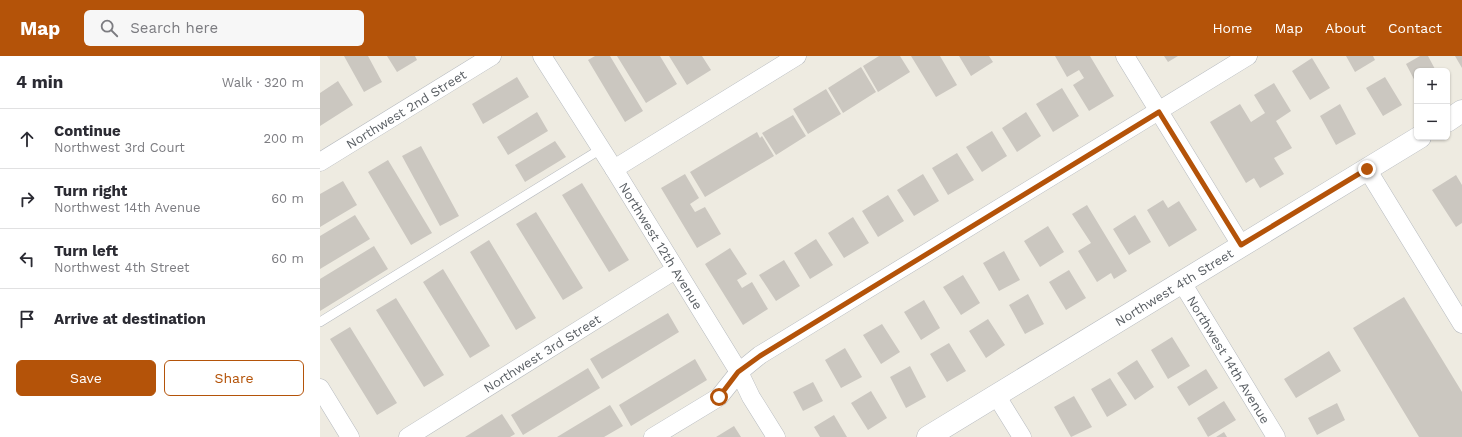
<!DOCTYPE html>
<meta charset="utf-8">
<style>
:root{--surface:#fff;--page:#f7f7f7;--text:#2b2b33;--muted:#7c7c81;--line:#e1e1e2;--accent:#b45309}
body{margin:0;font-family:"Work Sans",sans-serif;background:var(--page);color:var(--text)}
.controls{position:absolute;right:12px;top:12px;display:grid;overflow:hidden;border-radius:6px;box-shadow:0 1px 3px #0004}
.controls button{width:36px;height:36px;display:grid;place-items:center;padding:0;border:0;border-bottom:1px solid var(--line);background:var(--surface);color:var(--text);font:20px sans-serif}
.stop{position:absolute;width:12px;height:12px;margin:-9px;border:3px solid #b45309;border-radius:50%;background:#fff}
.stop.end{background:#b45309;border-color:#fff;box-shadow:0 1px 4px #0008}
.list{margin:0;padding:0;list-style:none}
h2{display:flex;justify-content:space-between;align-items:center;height:52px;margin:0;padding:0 16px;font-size:17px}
h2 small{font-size:13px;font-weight:400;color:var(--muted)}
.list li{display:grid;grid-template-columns:26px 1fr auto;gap:12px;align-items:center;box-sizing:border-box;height:60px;padding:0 16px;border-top:1px solid var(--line)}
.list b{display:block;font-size:15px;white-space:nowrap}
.list p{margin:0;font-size:13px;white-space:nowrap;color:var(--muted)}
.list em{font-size:13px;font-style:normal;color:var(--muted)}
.actions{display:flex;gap:8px;padding:12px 16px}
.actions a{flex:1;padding:9px 0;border:1px solid var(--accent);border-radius:6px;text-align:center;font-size:14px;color:var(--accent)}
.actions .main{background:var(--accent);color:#fff}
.icon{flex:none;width:22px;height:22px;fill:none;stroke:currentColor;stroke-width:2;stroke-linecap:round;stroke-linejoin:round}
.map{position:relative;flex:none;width:1142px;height:381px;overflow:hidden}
header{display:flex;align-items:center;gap:24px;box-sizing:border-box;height:56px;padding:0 20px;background:var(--accent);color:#fff}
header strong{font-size:19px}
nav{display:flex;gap:22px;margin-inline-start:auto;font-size:14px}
.search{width:280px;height:36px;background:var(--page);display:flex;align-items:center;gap:10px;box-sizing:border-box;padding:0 14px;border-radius:6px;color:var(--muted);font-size:15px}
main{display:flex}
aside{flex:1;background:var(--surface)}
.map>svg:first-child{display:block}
.building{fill:#cbc7c0}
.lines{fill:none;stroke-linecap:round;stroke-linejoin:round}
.service-casing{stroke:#b6babf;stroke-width:10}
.minor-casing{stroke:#b6babf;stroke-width:19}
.tertiary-casing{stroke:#b6babf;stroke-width:23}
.service{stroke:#fff;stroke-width:9}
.minor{stroke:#fff;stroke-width:18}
.tertiary{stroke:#fff;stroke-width:22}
.route{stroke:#b45309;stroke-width:5}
.labels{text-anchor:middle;stroke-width:3.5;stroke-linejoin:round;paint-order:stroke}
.street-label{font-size:13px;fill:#595e63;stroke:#fff}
</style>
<header>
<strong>Map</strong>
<div class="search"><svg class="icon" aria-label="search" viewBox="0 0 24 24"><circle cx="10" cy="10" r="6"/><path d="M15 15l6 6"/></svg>Search here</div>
<nav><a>Home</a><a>Map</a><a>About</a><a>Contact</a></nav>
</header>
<main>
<aside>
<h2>4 min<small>Walk · 320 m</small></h2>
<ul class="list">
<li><svg class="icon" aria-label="ahead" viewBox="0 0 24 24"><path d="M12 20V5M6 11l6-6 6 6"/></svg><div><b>Continue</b><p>Northwest 3rd Court</p></div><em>200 m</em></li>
<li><svg class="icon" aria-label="right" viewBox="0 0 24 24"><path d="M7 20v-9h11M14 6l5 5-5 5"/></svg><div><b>Turn right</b><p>Northwest 14th Avenue</p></div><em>60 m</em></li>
<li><svg class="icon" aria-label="left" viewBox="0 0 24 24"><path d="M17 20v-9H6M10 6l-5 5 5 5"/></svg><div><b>Turn left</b><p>Northwest 4th Street</p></div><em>60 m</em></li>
<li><svg class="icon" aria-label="arrive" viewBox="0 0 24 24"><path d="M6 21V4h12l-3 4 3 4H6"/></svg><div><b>Arrive at destination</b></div></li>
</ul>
<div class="actions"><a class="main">Save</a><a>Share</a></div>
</aside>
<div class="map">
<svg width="1142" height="381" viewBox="0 0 1142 381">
<rect width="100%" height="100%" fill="#eeebe1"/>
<path class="building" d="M 24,0 L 48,0 L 62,26 L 44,36 Z
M 67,0 L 95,0 L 97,4 L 77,16 Z
M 275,0 L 290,0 L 323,55 L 305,66 L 268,4 Z
M 297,0 L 340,0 L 357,28 L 326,47 Z
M 349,0 L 382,0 L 391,14 L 367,29 Z
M 559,0 L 580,0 L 590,16 L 558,36 L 543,10 Z
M 591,0 L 620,0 L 637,29 L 616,41 Z
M 639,0 L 669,0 L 673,6 L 651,20 Z
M 735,0 L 770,0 L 794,40 L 769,55 L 753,29 L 764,22 L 759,14 L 747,21 Z
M 844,0 L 858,0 L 848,6 Z
M 1026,0 L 1053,0 L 1055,4 L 1035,16 Z
M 1100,0 L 1108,0 L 1116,15 L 1097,15 L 1097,29 L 1086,8 Z
M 1135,0 L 1142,0 L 1142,12 Z
M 992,2 L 1010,32 L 990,44 L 972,15 Z
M 541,11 L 556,36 L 523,57 L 508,32 Z
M 197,21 L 209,41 L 163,68 L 152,48 Z
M 1065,21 L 1082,49 L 1063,60 L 1046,32 Z
M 18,25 L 33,49 L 0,70 L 0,37 Z
M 954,27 L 971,55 L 956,65 L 972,92 L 954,102 L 964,118 L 940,132 L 934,122 L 926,127 L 890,66 L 920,48 L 931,66 L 945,57 L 934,39 Z
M 742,32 L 759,60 L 733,76 L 716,48 Z
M 506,33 L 521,58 L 488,78 L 473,53 Z
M 1020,48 L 1036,78 L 1016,89 L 1000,60 Z
M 217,56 L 228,75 L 188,99 L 177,81 Z
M 706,56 L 721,80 L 697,96 L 682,72 Z
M 473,59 L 486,80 L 456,99 L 442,77 Z
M 672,75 L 687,100 L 662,116 L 646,91 Z
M 437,76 L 440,82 L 442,80 L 454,100 L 385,141 L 370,116 Z
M 235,85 L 246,101 L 205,126 L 195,109 Z
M 101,90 L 139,160 L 120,170 L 82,100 Z
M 637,97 L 654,124 L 628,139 L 612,112 Z
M 68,104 L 112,177 L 91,189 L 48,116 Z
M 365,118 L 379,142 L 370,148 L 375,156 L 385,151 L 401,178 L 377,192 L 341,132 Z
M 603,118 L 619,145 L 594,160 L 577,134 Z
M 1136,119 L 1142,129 L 1142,167 L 1136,171 L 1112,134 Z
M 23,125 L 37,149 L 0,171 L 0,138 Z
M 262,127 L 309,204 L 289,216 L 242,139 Z
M 568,139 L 584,165 L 558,181 L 542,155 Z
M 843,144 L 848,152 L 859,145 L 877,174 L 849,191 L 827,154 Z
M 767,149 L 807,215 L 794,223 L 791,217 L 777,226 L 758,195 L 771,187 L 752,158 Z
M 216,156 L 263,232 L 243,244 L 196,168 Z
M 35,159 L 50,183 L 0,213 L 0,180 Z
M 815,159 L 831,186 L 809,199 L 793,173 Z
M 533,161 L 549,187 L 524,202 L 508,177 Z
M 728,170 L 744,196 L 720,211 L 704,185 Z
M 496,183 L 513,209 L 490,223 L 474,197 Z
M 169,184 L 216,262 L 196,274 L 150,196 Z
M 54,190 L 68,213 L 0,255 L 0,223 Z
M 410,192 L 427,218 L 417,224 L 422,232 L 432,226 L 448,253 L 423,269 L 385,208 Z
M 684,195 L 700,224 L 679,235 L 663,207 Z
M 464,204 L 480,230 L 456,245 L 439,219 Z
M 123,213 L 170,290 L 150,302 L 103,226 Z
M 749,214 L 766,242 L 746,254 L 729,226 Z
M 643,219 L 660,247 L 641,259 L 623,231 Z
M 708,238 L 724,268 L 705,278 L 689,249 Z
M 1084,241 L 1142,336 L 1142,381 L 1099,381 L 1033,272 Z
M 76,242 L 124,319 L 104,331 L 56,254 Z
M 604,244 L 620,272 L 601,284 L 584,256 Z
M 348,257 L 359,276 L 282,323 L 270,303 Z
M 668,263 L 685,289 L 666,302 L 649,275 Z
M 562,268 L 580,296 L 561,308 L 543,279 Z
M 30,271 L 77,347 L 57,359 L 10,283 Z
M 852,281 L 870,310 L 848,323 L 831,294 Z
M 629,287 L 646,315 L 627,326 L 610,298 Z
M 525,292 L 542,321 L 521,332 L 505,304 Z
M 1009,295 L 1021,315 L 976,342 L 964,323 Z
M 375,303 L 387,324 L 311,370 L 299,349 Z
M 817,304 L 834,331 L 815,344 L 797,317 Z
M 590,310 L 606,341 L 586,352 L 570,321 Z
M 268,312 L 280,332 L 203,379 L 191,359 Z
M 886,313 L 898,332 L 869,350 L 857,331 Z
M 790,322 L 807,349 L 787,361 L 771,333 Z
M 493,326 L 503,345 L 483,355 L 473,336 Z
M 551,335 L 567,362 L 548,374 L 531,347 Z
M 754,340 L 772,371 L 751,381 L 734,351 Z
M 904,345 L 916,364 L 888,381 L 877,362 Z
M 1017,347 L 1025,364 L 997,379 L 988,362 Z
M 290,349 L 303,370 L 284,381 L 237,381 Z
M 182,358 L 195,378 L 190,381 L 145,381 Z
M 514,359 L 527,381 L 500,381 L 494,371 Z
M 414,370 L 421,381 L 396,381 Z
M 904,376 L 907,381 L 896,381 Z"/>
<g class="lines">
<defs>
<path id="service" d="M 0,266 L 281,93"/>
<g id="minor">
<path id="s1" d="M 222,0 L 294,113 L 419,316 L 431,341 L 456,381"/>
<path d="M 805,0 L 921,189"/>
<path id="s2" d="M 0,106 L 172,0"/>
<path d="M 294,113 L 477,0"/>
<path d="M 1047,113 L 1142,268"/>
<path id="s3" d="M 861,225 L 956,381"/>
<path d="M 0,332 L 30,381"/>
<path d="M 676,339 L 702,381"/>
<path id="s4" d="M 88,381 L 355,214"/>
<path d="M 333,381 L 399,341 L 419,316 L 440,299 L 928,0"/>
</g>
<g id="tertiary">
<path d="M 1127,65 L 1142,55"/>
<path id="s5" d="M 608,381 L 1100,81"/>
</g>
</defs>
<use href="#service" class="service-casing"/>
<use href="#minor" class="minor-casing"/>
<use href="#tertiary" class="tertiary-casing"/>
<use href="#service" class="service"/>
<use href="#minor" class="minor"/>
<use href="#tertiary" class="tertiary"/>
</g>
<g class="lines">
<path class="route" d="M 399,341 L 418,316 L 440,300 L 839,56 L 921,189 L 1047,113"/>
</g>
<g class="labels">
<g class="street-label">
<text dy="5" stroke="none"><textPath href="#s2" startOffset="101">Northwest 2nd Street</textPath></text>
<text dy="5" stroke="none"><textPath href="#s1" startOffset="224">Northwest 12th Avenue</textPath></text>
<text dy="5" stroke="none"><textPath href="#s5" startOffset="288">Northwest 4th Street</textPath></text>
<text dy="5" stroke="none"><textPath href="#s4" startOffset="158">Northwest 3rd Street</textPath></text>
<text dy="5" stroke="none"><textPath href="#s3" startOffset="92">Northwest 14th Avenue</textPath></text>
</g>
</g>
</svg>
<div class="controls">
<button>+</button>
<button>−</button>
</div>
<div class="stop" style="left:399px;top:341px"></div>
<div class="stop end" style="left:1047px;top:113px"></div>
</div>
</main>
